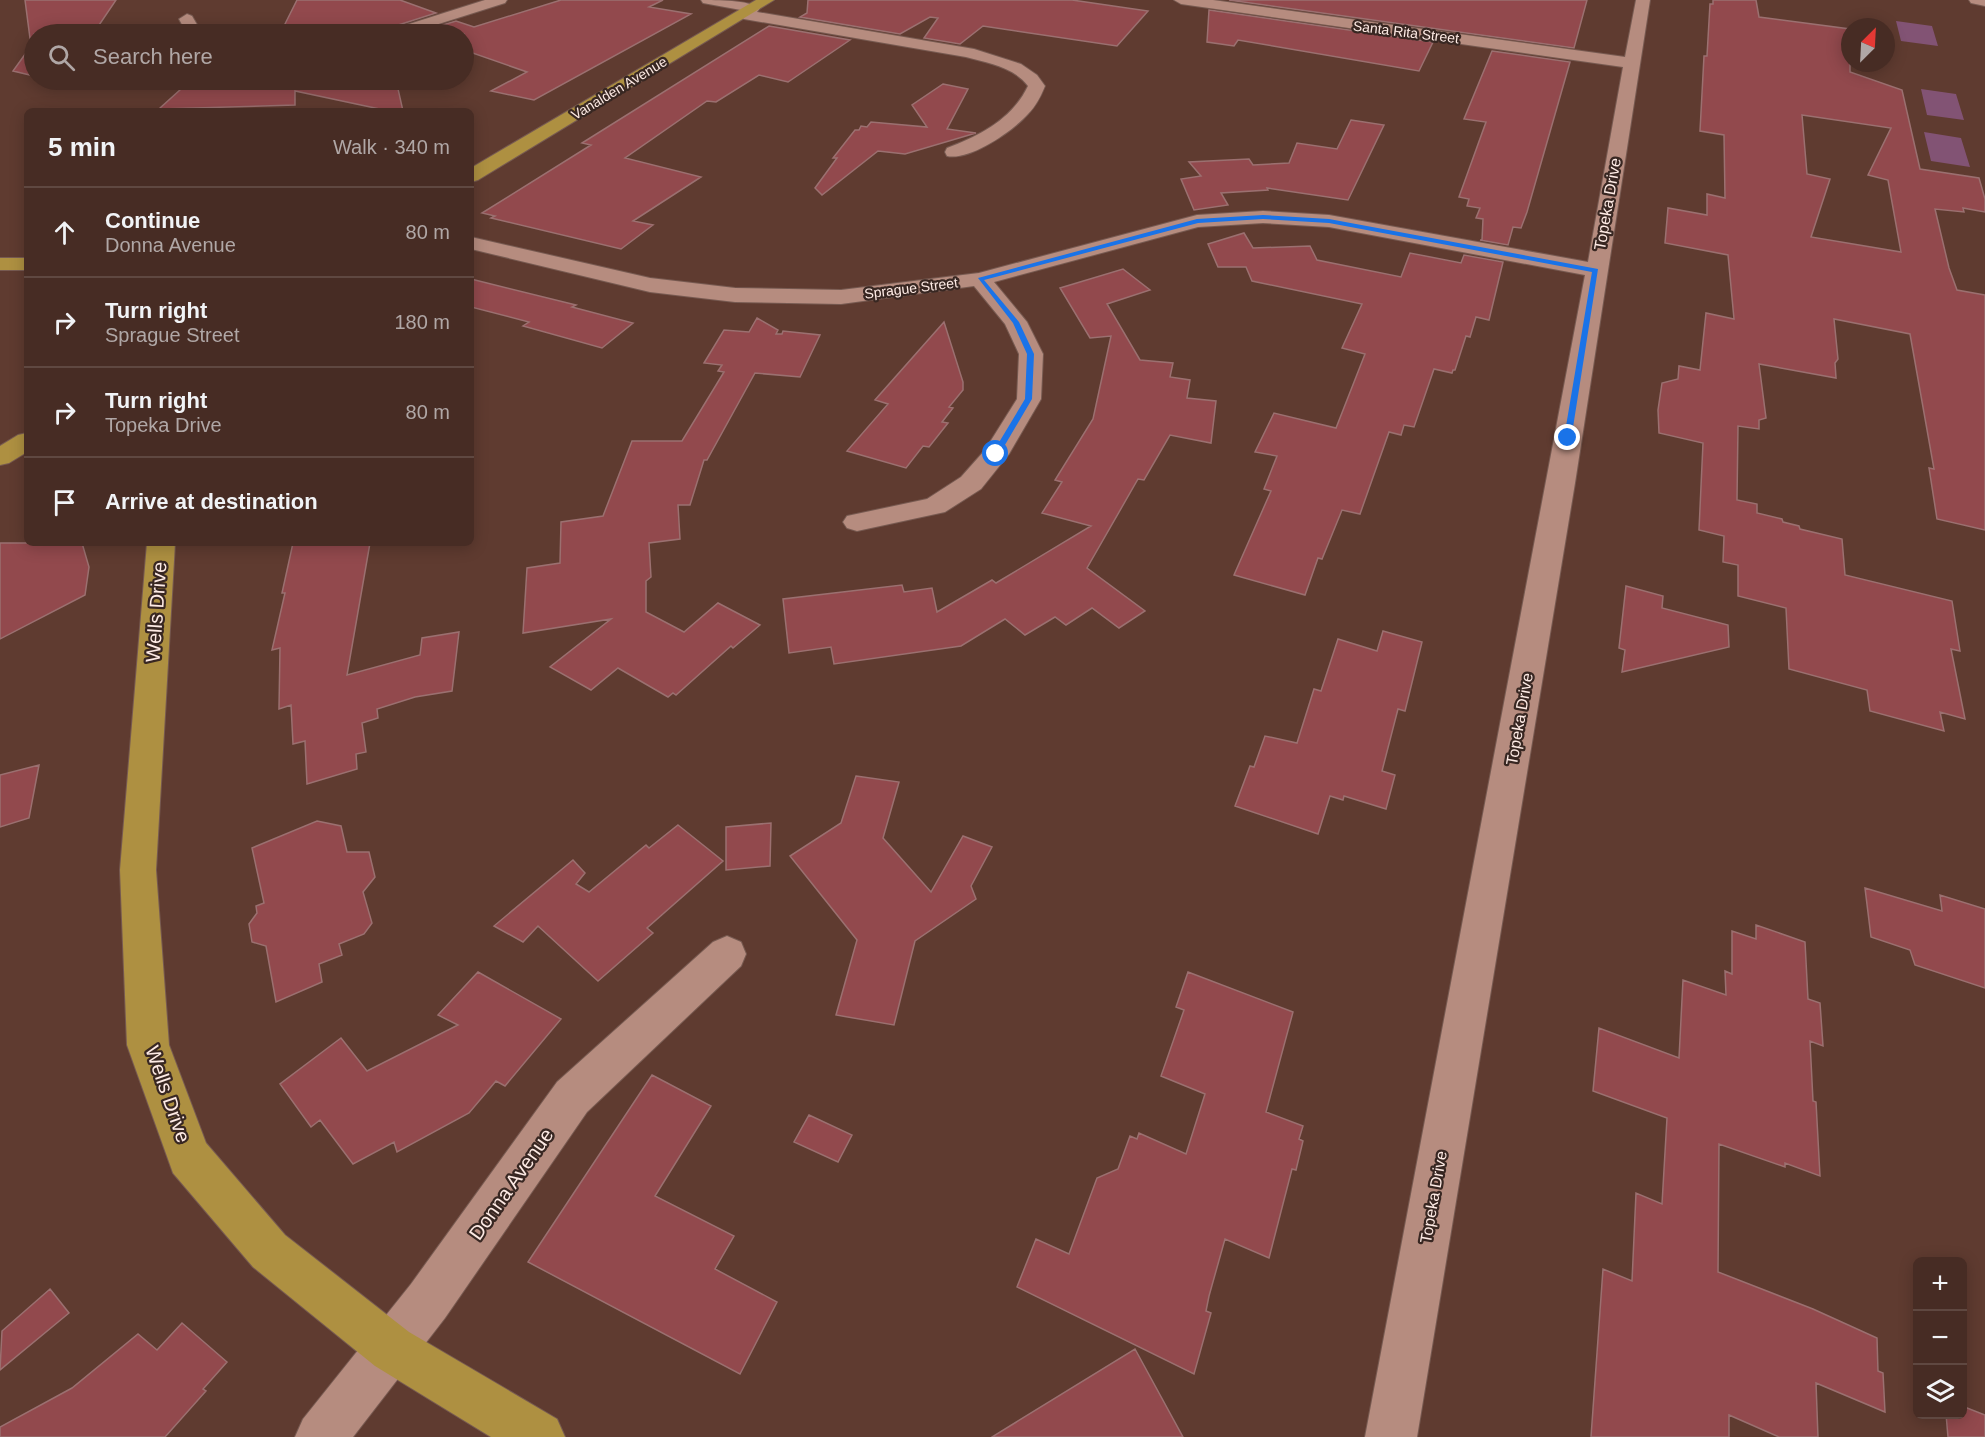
<!DOCTYPE html>
<meta charset="utf-8">
<style>
:root{--surface:#472c24;--page:#513831;--text:#f1f3f6;--muted:#b0a7a6;--line:#5f4841}
body{margin:0;font-family:Helvetica,sans-serif;background:var(--page);color:var(--text)}
.controls{position:absolute;right:18px;bottom:18px;display:grid;overflow:hidden;border-radius:9px;box-shadow:0 3px 15px #0003}
.controls button{width:54px;height:54px;display:grid;place-items:center;padding:0;border:0;border-bottom:2px solid var(--line);background:var(--surface);color:var(--text);font:30px sans-serif}
.compass{position:absolute;left:1841px;top:18px;width:54px;height:54px;border-radius:50%;background:var(--surface);box-shadow:0 3px 15px #0003;rotate:24deg}
.stop{position:absolute;width:18px;height:18px;margin:-14px;border:4px solid #1a73e8;border-radius:50%;background:#fff}
.stop.end{background:#1a73e8;border-color:#fff;box-shadow:0 2px 6px #0008}
.list{margin:0;padding:0;list-style:none}
h2{display:flex;justify-content:space-between;align-items:center;height:78px;margin:0;padding:0 24px;font-size:26px}
h2 small{font-size:20px;font-weight:400;color:var(--muted)}
.list li{display:grid;grid-template-columns:39px 1fr auto;gap:18px;align-items:center;box-sizing:border-box;height:90px;padding:0 24px;border-top:2px solid var(--line)}
.list b{display:block;font-size:22px;white-space:nowrap}
.list p{margin:0;font-size:20px;white-space:nowrap;color:var(--muted)}
.list em{font-size:20px;font-style:normal;color:var(--muted)}
.icon{flex:none;width:33px;height:33px;fill:none;stroke:currentColor;stroke-width:2;stroke-linecap:round;stroke-linejoin:round}
.map{position:relative;flex:none;width:1985px;height:1437px;overflow:hidden}
.search{position:absolute;background:var(--surface);box-shadow:0 3px 15px #0003;left:24px;top:24px;width:450px;height:66px;display:flex;align-items:center;gap:15px;box-sizing:border-box;padding:0 21px;border-radius:33px;color:var(--muted);font-size:22px}
.panel{position:absolute;background:var(--surface);box-shadow:0 3px 15px #0003;left:24px;top:108px;width:450px;height:438px;border-radius:9px}
.map>svg:first-child{display:block}
.green{fill:#825374}
.building{fill:#92494d;stroke:#9b7070;stroke-width:1.5;fill-rule:evenodd}
.lines{fill:none;stroke-linecap:round;stroke-linejoin:round}
.minor-casing{stroke:#775a51;stroke-width:2}
.major-casing{stroke:#775a51;stroke-width:2}
.minor{fill:#b68c7f;fill-rule:evenodd}
.major{fill:#ae9041;fill-rule:evenodd}
.route{fill:#1a73e8}
.labels{text-anchor:middle;stroke-width:4.5;stroke-linejoin:round;paint-order:stroke}
.far-street-label{font-size:14px;fill:#feebe5;stroke:#382722}
.street-label{font-size:16px;fill:#feebe5;stroke:#382722}
.near-street-label{font-size:20px;fill:#feebe5;stroke:#382722}
</style>
<div class="map">
<svg width="1985" height="1437" viewBox="0 0 1985 1437">
<rect width="100%" height="100%" fill="#5f3b30"/>
<path class="green" d="M 1896,21 L 1932,26 L 1938,46 L 1901,41 Z
M 1921,89 L 1956,94 L 1964,120 L 1927,115 Z
M 1924,132 L 1961,138 L 1970,167 L 1931,161 Z"/>
<path class="building" d="M 25,0 L 116,0 L 93,34 L 34,34 L 34,76 L 13,71 L 31,46 Z
M 297,0 L 400,0 L 436,13 L 386,29 L 383,34 L 280,34 Z
M 561,0 L 663,0 L 649,7 L 691,14 L 534,100 L 491,91 L 527,72 L 464,50 L 464,34 L 413,34 L 456,21 L 474,27 Z
M 808,0 L 1072,0 L 1148,11 L 1117,46 L 983,26 L 960,44 L 924,38 L 938,18 L 930,17 L 900,34 L 800,17 L 807,13 Z
M 1229,0 L 1587,0 L 1574,48 Z
M 1713,0 L 1756,0 L 1759,17 L 1850,29 L 1850,72 L 1902,90 L 1920,169 L 1979,178 L 1985,199 L 1985,212 L 1963,208 L 1964,212 L 1935,209 L 1949,268 L 1957,290 L 1985,295 L 1985,530 L 1937,519 L 1929,468 L 1934,469 L 1910,334 L 1834,319 L 1838,359 L 1835,363 L 1836,378 L 1759,364 L 1766,418 L 1759,420 L 1759,429 L 1738,426 L 1737,500 L 1757,504 L 1757,513 L 1782,519 L 1783,522 L 1799,526 L 1800,529 L 1842,539 L 1845,575 L 1952,601 L 1960,651 L 1951,649 L 1965,719 L 1940,712 L 1944,731 L 1870,711 L 1867,690 L 1789,669 L 1786,608 L 1738,596 L 1738,565 L 1723,562 L 1724,536 L 1699,530 L 1703,443 L 1659,433 L 1658,410 L 1662,383 L 1678,379 L 1679,366 L 1700,370 L 1706,313 L 1734,319 L 1728,255 L 1665,243 L 1668,208 L 1707,215 L 1707,194 L 1725,198 L 1724,135 L 1700,131 L 1704,56 L 1707,56 L 1710,4 L 1713,4 ZM 1802,115 L 1891,128 L 1868,175 L 1888,180 L 1901,252 L 1811,237 L 1830,179 L 1807,174 Z
M 1209,10 L 1433,42 L 1419,71 L 1238,40 L 1234,46 L 1207,42 Z
M 769,26 L 850,40 L 788,82 L 759,75 L 716,102 L 707,101 L 625,158 L 701,177 L 633,221 L 653,225 L 621,249 L 491,218 L 495,216 L 482,213 L 591,145 L 582,143 Z
M 1492,51 L 1570,62 L 1527,212 L 1521,228 L 1513,227 L 1508,245 L 1480,240 L 1482,240 L 1483,219 L 1476,218 L 1480,208 L 1467,206 L 1469,199 L 1459,197 L 1486,122 L 1464,119 Z
M 191,80 L 396,80 L 403,111 L 389,111 L 295,91 L 295,105 L 159,109 Z
M 943,84 L 968,89 L 947,129 L 976,133 L 905,154 L 878,151 L 822,195 L 815,188 L 837,158 L 833,158 L 855,130 L 859,130 L 861,126 L 867,127 L 871,122 L 927,127 L 912,105 Z
M 1351,120 L 1384,125 L 1348,200 L 1267,188 L 1268,190 L 1221,193 L 1228,205 L 1194,210 L 1181,179 L 1201,176 L 1189,162 L 1249,159 L 1253,165 L 1289,163 L 1297,143 L 1337,149 Z
M 1244,233 L 1253,248 L 1310,246 L 1317,260 L 1401,277 L 1410,253 L 1461,263 L 1464,255 L 1503,262 L 1489,320 L 1476,317 L 1470,337 L 1466,336 L 1455,370 L 1453,370 L 1452,373 L 1434,369 L 1414,427 L 1404,425 L 1401,435 L 1389,432 L 1360,514 L 1342,510 L 1322,559 L 1318,558 L 1305,595 L 1234,575 L 1271,491 L 1264,489 L 1277,456 L 1255,452 L 1274,413 L 1336,428 L 1365,354 L 1342,348 L 1362,304 L 1252,281 L 1246,267 L 1218,267 L 1208,244 Z
M 1123,269 L 1150,290 L 1107,304 L 1140,360 L 1173,363 L 1170,377 L 1190,380 L 1187,398 L 1216,401 L 1211,443 L 1170,435 L 1144,480 L 1138,479 L 1087,568 L 1145,611 L 1119,628 L 1092,608 L 1066,625 L 1055,617 L 1025,635 L 1005,619 L 961,646 L 834,664 L 831,647 L 789,653 L 783,599 L 902,585 L 904,592 L 932,588 L 937,612 L 992,580 L 996,583 L 1091,526 L 1042,513 L 1062,482 L 1055,480 L 1093,419 L 1111,336 L 1090,338 L 1060,288 Z
M 471,279 L 576,305 L 572,307 L 633,323 L 602,348 L 523,326 L 529,322 L 471,307 Z
M 757,318 L 778,330 L 776,334 L 782,334 L 783,331 L 820,335 L 800,377 L 755,373 L 707,460 L 704,460 L 690,505 L 678,505 L 680,539 L 649,543 L 651,577 L 646,581 L 646,612 L 684,632 L 718,603 L 760,625 L 733,648 L 731,646 L 676,695 L 673,693 L 668,697 L 618,668 L 591,690 L 550,667 L 611,619 L 523,633 L 527,568 L 560,563 L 561,522 L 603,516 L 632,441 L 682,441 L 724,372 L 718,371 L 722,365 L 704,363 L 724,330 L 749,332 Z
M 944,322 L 963,382 L 963,390 L 949,407 L 953,408 L 942,422 L 948,423 L 929,447 L 923,446 L 906,468 L 847,451 L 888,404 L 875,400 Z
M 0,543 L 82,543 L 89,567 L 85,595 L 0,639 Z
M 293,543 L 370,543 L 347,675 L 420,655 L 422,638 L 459,632 L 452,691 L 415,697 L 377,709 L 378,718 L 362,723 L 366,752 L 356,754 L 357,769 L 307,784 L 305,741 L 293,744 L 291,705 L 279,709 L 280,648 L 272,650 L 285,593 L 282,593 Z
M 1626,586 L 1663,596 L 1662,608 L 1728,625 L 1729,647 L 1622,672 L 1625,650 L 1619,648 Z
M 1383,631 L 1422,642 L 1405,711 L 1398,709 L 1382,771 L 1395,775 L 1386,809 L 1344,796 L 1343,800 L 1330,796 L 1318,834 L 1235,806 L 1250,766 L 1254,767 L 1265,736 L 1297,743 L 1314,689 L 1321,691 L 1338,639 L 1377,651 Z
M 39,765 L 29,818 L 0,827 L 0,775 Z
M 856,776 L 899,782 L 883,838 L 931,892 L 963,836 L 992,847 L 971,886 L 976,899 L 915,941 L 894,1025 L 836,1015 L 857,940 L 790,856 L 841,823 Z
M 317,821 L 341,826 L 347,852 L 369,852 L 375,877 L 363,892 L 372,923 L 364,934 L 339,944 L 342,955 L 319,964 L 322,982 L 276,1002 L 266,946 L 252,942 L 249,924 L 257,913 L 256,906 L 264,903 L 252,848 Z
M 771,823 L 770,866 L 726,870 L 726,827 Z
M 678,825 L 723,861 L 647,928 L 653,933 L 598,981 L 538,926 L 523,942 L 494,926 L 573,860 L 585,873 L 576,884 L 589,892 L 646,845 L 649,848 Z
M 1865,888 L 1942,911 L 1940,895 L 1985,909 L 1985,988 L 1915,965 L 1910,950 L 1871,937 Z
M 1756,925 L 1805,942 L 1808,999 L 1820,1003 L 1823,1046 L 1810,1041 L 1813,1101 L 1816,1102 L 1820,1176 L 1785,1163 L 1785,1167 L 1719,1144 L 1718,1272 L 1813,1309 L 1877,1338 L 1878,1371 L 1883,1373 L 1885,1412 L 1816,1383 L 1818,1437 L 1779,1437 L 1729,1415 L 1729,1437 L 1591,1437 L 1603,1269 L 1632,1281 L 1636,1193 L 1662,1204 L 1667,1118 L 1593,1091 L 1599,1028 L 1679,1058 L 1683,980 L 1726,995 L 1725,971 L 1732,974 L 1732,931 L 1756,939 Z
M 478,972 L 561,1019 L 505,1086 L 496,1081 L 469,1113 L 397,1152 L 394,1142 L 353,1164 L 320,1120 L 311,1127 L 280,1084 L 341,1038 L 367,1071 L 458,1025 L 438,1015 Z
M 1188,972 L 1293,1012 L 1266,1112 L 1303,1126 L 1299,1139 L 1303,1141 L 1296,1170 L 1292,1169 L 1269,1258 L 1225,1239 L 1209,1296 L 1206,1311 L 1211,1313 L 1194,1374 L 1017,1287 L 1036,1239 L 1069,1254 L 1097,1178 L 1118,1169 L 1130,1136 L 1137,1139 L 1139,1133 L 1186,1154 L 1205,1094 L 1161,1076 L 1184,1010 L 1176,1007 Z
M 652,1075 L 711,1106 L 655,1196 L 734,1236 L 715,1269 L 777,1302 L 740,1374 L 528,1262 Z
M 809,1115 L 852,1135 L 838,1162 L 794,1142 Z
M 50,1289 L 69,1313 L 0,1370 L 2,1331 Z
M 182,1323 L 227,1362 L 203,1389 L 206,1391 L 165,1437 L 0,1437 L 0,1427 L 72,1388 L 138,1334 L 157,1350 Z
M 1135,1349 L 1183,1437 L 992,1437 Z
M 1962,1406 L 1985,1415 L 1985,1437 L 1948,1437 L 1946,1414 L 1962,1414 Z"/>
<g class="lines">
<defs>
<path id="minor" d="M 485,0 L 507,0 L 505,3 L 407,34 L 385,34 L 387,31 Z
M 701,0 C 717,0 748,0 760,8 L 757,12 L 974,49 L 1021,64 L 1037,75 L 1045,86 C 1041,96 1036,106 1028,114 C 1014,130 970,161 947,156 L 945,152 L 947,148 C 981,135 1012,119 1028,86 C 1014,67 988,63 966,57 L 744,19 L 736,14 L 741,10 L 703,3 Z
M 1174,0 L 1213,0 L 1625,57 L 1636,0 L 1650,0 L 1575,483 L 1417,1437 L 1365,1437 L 1585,275 L 1329,227 L 1263,223 L 1198,227 L 994,282 L 1027,322 L 1043,354 L 1041,399 L 1009,454 L 981,489 L 945,512 L 857,531 L 847,528 L 843,522 L 847,516 L 927,499 L 961,477 L 985,450 L 1017,399 L 1019,354 L 1005,324 L 974,286 L 841,304 L 735,302 L 650,292 L 471,249 L 471,237 L 650,278 L 735,288 L 841,290 L 979,273 L 1197,215 L 1263,211 L 1329,215 L 1588,262 L 1623,67 L 1181,4 Z
M 1969,0 L 1985,0 L 1985,6 L 1971,3 Z
M 187,14 L 192,16 L 199,28 L 205,34 L 187,34 L 179,19 Z
M 727,936 L 741,942 L 746,954 L 741,966 L 587,1112 L 445,1318 L 353,1437 L 295,1437 L 303,1419 L 411,1284 L 557,1082 L 713,942 Z"/>
<path id="major" d="M 756,0 L 774,0 L 478,180 L 471,182 L 471,168 Z
M 0,258 L 27,258 L 27,270 L 0,270 Z
M 27,433 L 27,452 L 9,463 L 0,465 L 0,446 L 18,435 Z
M 147,543 L 175,543 L 156,870 L 169,1045 L 206,1143 L 285,1235 L 409,1332 L 557,1419 L 565,1437 L 491,1437 L 375,1366 L 253,1267 L 173,1173 L 127,1045 L 120,870 Z"/>
</defs>
<use href="#minor" class="minor-casing"/>
<use href="#major" class="major-casing"/>
<use href="#minor" class="minor"/>
<use href="#major" class="major"/>
</g>
<path class="route" d="M 1263,215 L 1329,219 L 1598,269 L 1571,440 L 1564,438 L 1592,272 L 1329,223 L 1263,219 L 1198,223 L 984,280 L 1019,322 L 1034,354 L 1032,399 L 999,455 L 993,455 L 992,454 L 1025,399 L 1027,354 L 1013,323 L 978,278 L 1197,219 Z"/>
<g class="labels">
<g class="far-street-label">
<text transform="translate(1406 32) rotate(7)" y="5">Santa Rita Street</text>
<text transform="translate(619 88) rotate(-31)" y="5">Vanalden Avenue</text>
<text transform="translate(911 288) rotate(-7)" y="5">Sprague Street</text>
</g>
<g class="street-label">
<text transform="translate(1607 204) rotate(-80)" y="6">Topeka Drive</text>
<text transform="translate(1519 719) rotate(-80)" y="6">Topeka Drive</text>
<text transform="translate(1433 1197) rotate(-80)" y="6">Topeka Drive</text>
</g>
<g class="near-street-label">
<text transform="translate(156 612) rotate(-86)" y="7">Wells Drive</text>
<text transform="translate(168 1094) rotate(71)" y="7">Wells Drive</text>
<text transform="translate(511 1184) rotate(-55)" y="7">Donna Avenue</text>
</g>
</g>
</svg>
<div class="controls">
<button>+</button>
<button>−</button>
<button><svg class="icon" aria-label="layers" viewBox="0 0 24 24"><path d="M12 4l9 5-9 5-9-5zM3 14l9 5 9-5"/></svg></button>
</div>
<svg class="compass" viewBox="-18 -18 36 36"><path d="M0-13l5 13h-10z" fill="#e53935"/><path d="M0 13l5-13h-10z" fill="#b0a7a6"/></svg>
<div class="stop" style="left:996px;top:454px"></div>
<div class="stop end" style="left:1568px;top:438px"></div>
<div class="search"><svg class="icon" aria-label="search" viewBox="0 0 24 24"><circle cx="10" cy="10" r="6"/><path d="M15 15l6 6"/></svg>Search here</div>
<section class="panel">
<h2>5 min<small>Walk · 340 m</small></h2>
<ul class="list">
<li><svg class="icon" aria-label="ahead" viewBox="0 0 24 24"><path d="M12 20V5M6 11l6-6 6 6"/></svg><div><b>Continue</b><p>Donna Avenue</p></div><em>80 m</em></li>
<li><svg class="icon" aria-label="right" viewBox="0 0 24 24"><path d="M7 20v-9h11M14 6l5 5-5 5"/></svg><div><b>Turn right</b><p>Sprague Street</p></div><em>180 m</em></li>
<li><svg class="icon" aria-label="right" viewBox="0 0 24 24"><path d="M7 20v-9h11M14 6l5 5-5 5"/></svg><div><b>Turn right</b><p>Topeka Drive</p></div><em>80 m</em></li>
<li><svg class="icon" aria-label="arrive" viewBox="0 0 24 24"><path d="M6 21V4h12l-3 4 3 4H6"/></svg><div><b>Arrive at destination</b></div></li>
</ul>
</section>
</div>
